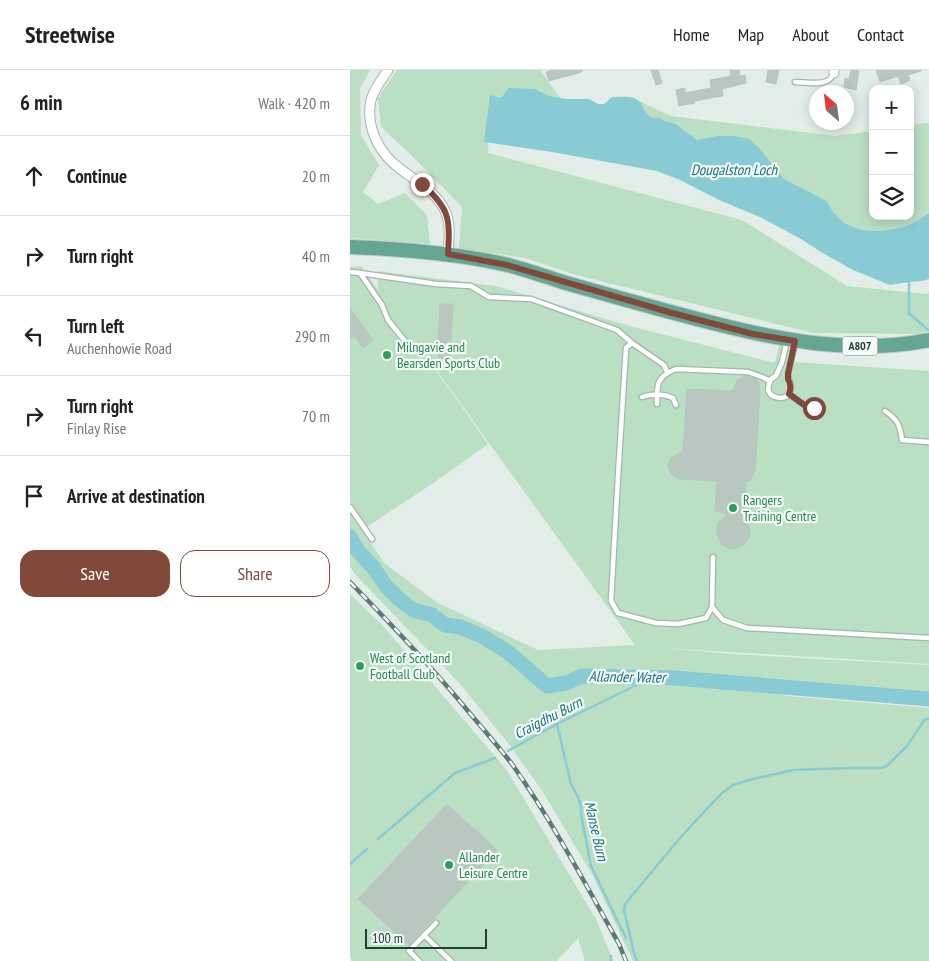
<!DOCTYPE html>
<meta charset="utf-8">
<style>
:root{--surface:#fff;--page:#f6f6f6;--text:#202124;--muted:#757577;--line:#e0e0e0;--accent:#81493a}
body{margin:0;font-family:"PT Sans Narrow",sans-serif;background:var(--page);color:var(--text)}
.controls{position:absolute;right:15px;top:15px;display:grid;overflow:hidden;border-radius:10px;box-shadow:0 2px 12px #0003}
.controls button{width:45px;height:45px;display:grid;place-items:center;padding:0;border:0;border-bottom:1px solid var(--line);background:var(--surface);color:var(--text);font:25px sans-serif}
.compass{position:absolute;left:459px;top:15px;width:45px;height:45px;border-radius:50%;background:var(--surface);box-shadow:0 2px 12px #0003;rotate:332deg}
.scale{position:absolute;left:15px;bottom:12px;width:122px;box-sizing:border-box;padding-left:5px;border:2px solid #213f36;border-top:0;font-size:14px;line-height:18px;white-space:nowrap;color:#213f36;-webkit-text-stroke:4px #f3f9f6;paint-order:stroke}
.stop{position:absolute;width:15px;height:15px;margin:-11px;border:4px solid #81493a;border-radius:50%;background:#fff}
.stop.end{background:#81493a;border-color:#fff;box-shadow:0 1px 5px #0008}
.list{margin:0;padding:0;list-style:none}
h2{display:flex;justify-content:space-between;align-items:center;height:65px;margin:0;padding:0 20px;font-size:21px}
h2 small{font-size:16px;font-weight:400;color:var(--muted)}
.list li{display:grid;grid-template-columns:32px 1fr auto;gap:15px;align-items:center;box-sizing:border-box;height:80px;padding:0 20px;border-top:1px solid var(--line)}
.list b{display:block;font-size:19px;white-space:nowrap}
.list p{margin:0;font-size:16px;white-space:nowrap;color:var(--muted)}
.list em{font-size:16px;font-style:normal;color:var(--muted)}
.actions{display:flex;gap:10px;padding:15px 20px}
.actions a{flex:1;padding:11px 0;border:1px solid var(--accent);border-radius:15px;text-align:center;font-size:18px;color:var(--accent)}
.actions .main{background:var(--accent);color:#fff}
.icon{flex:none;width:28px;height:28px;fill:none;stroke:currentColor;stroke-width:2;stroke-linecap:round;stroke-linejoin:round}
.map{position:relative;flex:none;width:579px;height:891px;overflow:hidden}
header{display:flex;align-items:center;gap:30px;box-sizing:border-box;height:70px;padding:0 25px;background:var(--surface);border-bottom:1px solid var(--line)}
header strong{font-size:24px}
nav{display:flex;gap:28px;margin-inline-start:auto;font-size:18px}
main{display:flex}
aside{flex:1;background:var(--surface)}
.map>svg:first-child{display:block}
.green{fill:#badfc3;fill-rule:evenodd}
.water{fill:#88cbd4}
.lines{fill:none;stroke-linecap:round;stroke-linejoin:round}
.stream{stroke:#88cbd4;stroke-width:2.5}
.river{stroke:#88cbd4;stroke-width:15}
.building{fill:#b8c8c1;stroke:#b4c7bf}
.service-casing{stroke:#a4b5af;stroke-width:7}
.minor-casing{stroke:#a4b5af;stroke-width:11}
.primary-casing{stroke:#c1c9c7;stroke-width:16}
.service{stroke:#fff;stroke-width:4.5}
.minor{stroke:#fff;stroke-width:9}
.primary{stroke:#65a593;stroke-width:14}
.rail-casing{stroke:#5c7b72;stroke-width:4.5}
.rail{stroke:#f3f9f6;stroke-width:2.5;stroke-dasharray:8;stroke-linecap:butt}
.route{stroke:#81493a;stroke-width:6}
.leisure-dot{fill:#2e9e5b;stroke:#f3f9f6;stroke-width:2}
.labels{text-anchor:middle;stroke-width:4.5;stroke-linejoin:round;paint-order:stroke}
.shield{fill:#f3f9f6;stroke:#607770;stroke-width:1}
.shield-label{font-size:12px;font-weight:bold;fill:#213f36}
.leisure-label{font-size:14px;fill:#27864d;stroke:#f3f9f6;text-anchor:start}
.water-label{font-size:15px;font-style:italic;fill:#19707e;stroke:#f3f9f6}
</style>
<header>
<strong>Streetwise</strong>
<nav><a>Home</a><a>Map</a><a>About</a><a>Contact</a></nav>
</header>
<main>
<aside>
<h2>6 min<small>Walk · 420 m</small></h2>
<ul class="list">
<li><svg class="icon" aria-label="ahead" viewBox="0 0 24 24"><path d="M12 20V5M6 11l6-6 6 6"/></svg><div><b>Continue</b></div><em>20 m</em></li>
<li><svg class="icon" aria-label="right" viewBox="0 0 24 24"><path d="M7 20v-9h11M14 6l5 5-5 5"/></svg><div><b>Turn right</b></div><em>40 m</em></li>
<li><svg class="icon" aria-label="left" viewBox="0 0 24 24"><path d="M17 20v-9H6M10 6l-5 5 5 5"/></svg><div><b>Turn left</b><p>Auchenhowie Road</p></div><em>290 m</em></li>
<li><svg class="icon" aria-label="right" viewBox="0 0 24 24"><path d="M7 20v-9h11M14 6l5 5-5 5"/></svg><div><b>Turn right</b><p>Finlay Rise</p></div><em>70 m</em></li>
<li><svg class="icon" aria-label="arrive" viewBox="0 0 24 24"><path d="M6 21V4h12l-3 4 3 4H6"/></svg><div><b>Arrive at destination</b></div></li>
</ul>
<div class="actions"><a class="main">Save</a><a>Share</a></div>
</aside>
<div class="map">
<svg width="579" height="891" viewBox="0 0 579 891">
<rect width="100%" height="100%" fill="#e2ede8"/>
<path class="green" d="M 0,0 L 20,0 L 10,19 L 11,65 L 29,95 L 13,122 L 28,134 L 55,123 L 77,145 L 80,174 L 0,168 Z
M 47,0 L 190,0 L 211,29 L 140,38 L 138,83 L 392,150 L 497,216 L 575,224 L 579,223 L 579,261 L 570,264 L 463,263 L 226,205 L 175,188 L 109,178 L 112,137 L 62,86 L 31,57 L 28,28 Z
M 289,31 L 321,46 L 485,66 L 523,61 L 523,146 L 560,146 L 560,55 L 579,53 L 579,143 L 570,149 L 554,157 L 533,161 L 513,160 L 494,153 L 483,142 L 477,131 L 434,109 L 411,80 L 400,69 L 366,66 L 347,70 L 326,54 L 315,51 L 308,47 L 302,48 L 298,45 Z
M 11,196 L 28,220 L 27,201 L 146,216 L 276,255 L 425,293 L 429,275 L 447,279 L 444,292 L 579,301 L 579,594 L 315,578 L 382,584 L 579,595 L 579,634 L 386,615 L 438,626 L 579,638 L 579,891 L 283,891 L 243,806 L 193,722 L 158,673 L 111,615 L 4,503 L 0,496 L 0,197 ZM 51,251 L 285,575 L 188,580 L 88,533 L 34,493 L 12,460 L 82,414 L 138,374 Z
M 0,524 L 34,557 L 156,699 L 247,851 L 263,891 L 235,891 L 228,868 L 207,891 L 2,891 L 0,886 Z"/>
<path class="water" d="M 159,18 L 185,19 L 199,26 L 216,29 L 239,29 L 248,34 L 254,34 L 262,27 C 274,27 286,24 292,35 C 295,41 297,45 302,48 L 308,47 L 315,51 L 326,54 L 347,70 L 366,66 L 384,66 L 400,69 L 411,80 L 434,109 L 477,131 L 483,142 L 494,153 L 512,160 L 533,161 L 554,157 L 570,149 L 579,143 L 579,209 L 572,211 L 559,212 L 540,215 L 503,200 L 471,182 L 451,169 L 412,148 L 369,130 L 330,110 L 307,101 L 202,82 L 134,72 L 140,25 L 151,28 Z"/>
<g class="lines">
<path class="stream" d="M 559,212 L 559,243 L 578,260
M 207,654 L 221,714 L 228,727 L 231,736 L 231,744 L 241,796 L 276,868
M 158,681 L 207,654 L 301,608
M 28,769 L 105,703 L 145,688
M 0,794 L 17,779
M 261,886 L 261,891
M 287,891 L 284,883 L 274,840 L 275,834 L 330,768 L 354,742 L 372,723 L 383,715 L 399,710 L 443,700 L 497,698 L 531,698 L 537,696 L 557,676 L 575,649 L 579,649"/>
<path class="river" d="M 0,467 L 8,481 L 23,497 L 36,516 L 48,528 L 63,540 L 82,545 L 95,555 L 110,557 L 132,566 L 158,582 L 197,616 L 216,613 L 232,606 L 325,608 L 579,629"/>
</g>
<path class="building" d="M 202,0 L 232,0 L 232,2 L 199,11 L 196,2 Z
M 301,0 L 308,0 L 312,13 L 306,15 Z
M 380,0 L 389,0 L 390,6 L 395,5 L 396,13 L 372,19 L 373,26 L 344,31 L 345,33 L 329,36 L 326,20 L 335,18 L 335,23 L 361,18 L 360,10 L 381,6 Z
M 418,0 L 429,0 L 426,14 L 416,12 Z
M 501,0 L 509,1 L 506,20 L 494,17 L 495,8 L 499,9 Z
M 526,0 L 571,0 L 571,1 L 558,5 L 560,10 L 551,14 L 548,6 L 530,12 Z
M 90,234 L 103,234 L 101,271 L 96,271 L 101,281 L 101,283 L 100,286 L 95,289 L 90,288 L 87,284 L 91,270 L 88,270 Z
M 0,238 L 23,270 L 13,278 L 4,266 L 0,268 Z
M 394,306 L 406,309 L 409,314 L 410,320 L 405,401 L 401,410 L 396,412 L 395,450 L 399,455 L 400,466 L 394,475 L 387,478 L 381,479 L 376,477 L 371,474 L 367,465 L 367,456 L 370,451 L 378,444 L 365,441 L 367,411 L 329,409 L 321,404 L 318,396 L 321,388 L 333,381 L 337,319 L 383,321 L 387,311 Z
M 97,734 L 147,780 L 59,875 L 8,829 Z"/>
<g class="lines">
<defs>
<path id="service" d="M 445,12 C 459,12 478,18 484,3
M 0,202 L 10,203 L 32,235 L 38,250 L 54,270
M 10,203 L 86,214 L 121,216 L 139,227 L 181,229 L 267,260 L 282,273 L 314,295 L 317,302
M 437,271 L 432,292 L 426,306 L 421,309 L 419,314 L 418,320 L 421,325 C 429,330 441,329 441,317 C 441,312 438,310 438,304 L 445,273
M 282,273 L 276,278 L 268,406 L 261,531 L 268,543 L 306,553 L 328,554 L 356,548 L 362,537 L 373,550 L 397,558 L 579,568
M 439,324 L 457,337 L 464,338
M 292,327 C 302,323 314,324 323,328 L 326,335
M 307,334 C 307,314 306,307 326,299 L 398,302 L 412,307 L 420,311
M 535,341 C 548,350 550,355 552,370 L 579,372
M 0,437 L 22,469
M 362,537 L 363,487
M 74,865 L 101,891
M 69,891 L 59,881 L 86,853"/>
<path id="minor" d="M 38,0 C 32,9 24,19 21,30 C 16,54 26,77 43,93 C 59,107 80,117 92,135 C 102,150 99,168 98,184
M 484,0 L 484,3"/>
<path id="primary" d="M 0,177 C 53,179 106,183 158,195 C 177,200 197,207 216,213 C 262,226 308,239 355,251 C 428,270 503,285 579,270"/>
</defs>
<use href="#service" class="service-casing"/>
<use href="#minor" class="minor-casing"/>
<use href="#primary" class="primary-casing"/>
<use href="#service" class="service"/>
<use href="#minor" class="minor"/>
<use href="#primary" class="primary"/>
<defs>
<path id="rail" d="M 0,512 C 41,554 81,596 118,641 C 133,659 148,676 162,694 C 202,751 235,813 269,874 L 276,891"/>
</defs>
<use href="#rail" class="rail-casing"/>
<use href="#rail" class="rail"/>
</g>
<g class="lines">
<path class="route" d="M 72,114 C 100,139 100,148 98,184 L 157,195 L 322,243 L 403,264 L 445,271 L 438,304 L 438,309 C 441,314 441,319 439,324 L 457,337 L 464,338"/>
</g>
<g class="leisure-dot">
<circle cx="37" cy="285" r="5"/>
<circle cx="383" cy="438" r="5"/>
<circle cx="10" cy="596" r="5"/>
<circle cx="99" cy="795" r="5"/>
</g>
<g class="labels">
<rect class="shield" x="492.5" y="266.5" width="35" height="19" rx="4"/>
<g class="shield-label">
<text x="510" y="280">A807</text>
</g>
<g class="leisure-label">
<text x="47" y="282">Milngavie and<tspan x="47" dy="16">Bearsden Sports Club</tspan></text>
<text x="393" y="435">Rangers<tspan x="393" dy="16">Training Centre</tspan></text>
<text x="20" y="593">West of Scotland<tspan x="20" dy="16">Football Club</tspan></text>
<text x="109" y="792">Allander<tspan x="109" dy="16">Leisure Centre</tspan></text>
</g>
<g class="water-label">
<text x="384" y="105">Dougalston Loch</text>
<text transform="translate(277 607) rotate(1)" y="5">Allander Water</text>
<text transform="translate(198 648) rotate(-27)" y="5">Craigdhu Burn</text>
<text transform="translate(246 761) rotate(77)" y="5">Manse Burn</text>
</g>
</g>
</svg>
<div class="controls">
<button>+</button>
<button>−</button>
<button><svg class="icon" aria-label="layers" viewBox="0 0 24 24"><path d="M12 4l9 5-9 5-9-5zM3 14l9 5 9-5"/></svg></button>
</div>
<svg class="compass" viewBox="-18 -18 36 36"><path d="M0-13l5 13h-10z" fill="#e53935"/><path d="M0 13l5-13h-10z" fill="#757577"/></svg>
<div class="scale">100 m</div>
<div class="stop" style="left:464px;top:338px"></div>
<div class="stop end" style="left:72px;top:114px"></div>
</div>
</main>
